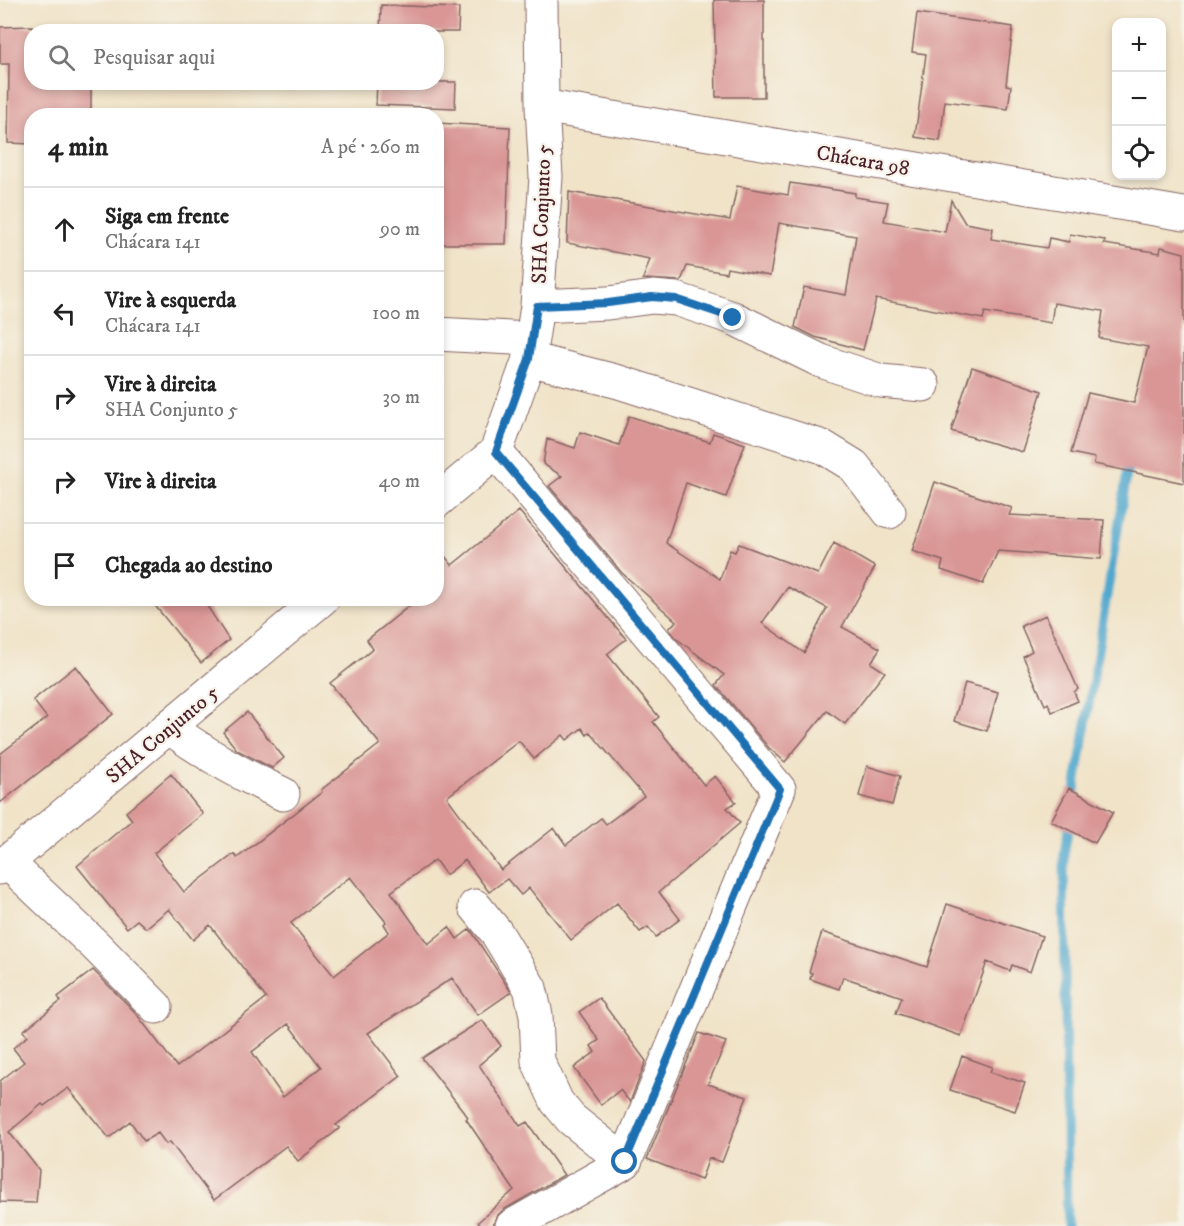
<!DOCTYPE html>
<html lang="pt">
<meta charset="utf-8">
<style>
:root{--surface:#fff;--page:#f2f2f2;--text:#222;--muted:#767676;--line:#e0e0e0}
body{margin:0;font-family:"IM FELL DW Pica",serif;background:var(--page);color:var(--text)}
.controls{position:absolute;right:18px;top:18px;display:grid;overflow:hidden;border-radius:12px;box-shadow:0 3px 9px #0003}
.controls button{width:54px;height:54px;display:grid;place-items:center;padding:0;border:0;border-bottom:2px solid var(--line);background:var(--surface);color:var(--text);font:30px sans-serif}
.stop{position:absolute;width:18px;height:18px;margin:-14px;border:4px solid #1f6fb2;border-radius:50%;background:#fff}
.stop.end{background:#1f6fb2;border-color:#fff;box-shadow:0 2px 6px #0008}
.list{margin:0;padding:0;list-style:none}
h2{display:flex;justify-content:space-between;align-items:center;height:78px;margin:0;padding:0 24px;font-size:26px}
h2 small{font-size:20px;font-weight:400;color:var(--muted)}
.list li{display:grid;grid-template-columns:39px 1fr auto;gap:18px;align-items:center;box-sizing:border-box;height:84px;padding:0 24px;border-top:2px solid var(--line)}
.list b{display:block;font-size:22px;white-space:nowrap}
.list p{margin:0;font-size:20px;white-space:nowrap;color:var(--muted)}
.list em{font-size:20px;font-style:normal;color:var(--muted)}
.icon{flex:none;width:33px;height:33px;fill:none;stroke:currentColor;stroke-width:2;stroke-linecap:round;stroke-linejoin:round}
.map{position:relative;flex:none;width:1184px;height:1226px;overflow:hidden}
.search{position:absolute;background:var(--surface);box-shadow:0 3px 9px #0003;left:24px;top:24px;width:420px;height:66px;display:flex;align-items:center;gap:15px;box-sizing:border-box;padding:0 21px;border-radius:24px;color:var(--muted);font-size:22px}
.panel{position:absolute;background:var(--surface);box-shadow:0 3px 9px #0003;left:24px;top:108px;width:420px;height:498px;border-radius:24px}
.map>svg:first-child{display:block}
.lines{fill:none;stroke-linecap:round;stroke-linejoin:round}
.stream{stroke:#51a8ce;stroke-width:9}
.building{fill:#d99695;fill-rule:evenodd}
.minor-casing{stroke:#846462;stroke-width:35}
.minor{stroke:#fff;stroke-width:33}
.route{stroke:#1f6fb2;stroke-width:8}
.labels{text-anchor:middle;stroke-width:4.5;stroke-linejoin:round;paint-order:stroke}
.street-label{font-size:21px;fill:#4a1f2b;stroke:#f7f3e8}
</style>
<div class="map">
<svg width="1184" height="1226" viewBox="0 0 1184 1226">
<rect width="100%" height="100%" fill="#f7f3e8"/>
<filter id="ink" filterUnits="userSpaceOnUse"><feTurbulence type="fractalNoise" baseFrequency=".0167" numOctaves="2"/><feDisplacementMap in="SourceGraphic" scale="12" xChannelSelector="R" yChannelSelector="G"/><feConvolveMatrix kernelMatrix="1 2 1 2 8 2 1 2 1" color-interpolation-filters="sRGB"/></filter>
<filter id="wash" filterUnits="userSpaceOnUse"><feTurbulence type="fractalNoise" baseFrequency=".008" numOctaves="4" result="noise"/><feDisplacementMap in="SourceGraphic" scale="24" xChannelSelector="R" yChannelSelector="G"/><feGaussianBlur stdDeviation="1.35" result="paint"/><feColorMatrix in="noise" values="0 0 0 0 0 0 0 0 0 0 0 0 0 0 0 0 0 1.4 0 .05"/><feComposite in="paint" operator="in"/></filter>
<g filter="url(#wash)">
<rect width="100%" height="100%" fill="#f0e3c8"/>
<g class="lines">
<path class="stream" d="M 1073,803 L 1129,461
M 1067,1226 L 1064,854 L 1070,820"/>
</g>
<g id="blocks">
<path class="building" d="M 714,0 L 764,0 L 764,97 L 716,97 Z
M 381,5 L 459,8 L 458,32 L 380,32 Z
M 917,13 L 1013,27 L 1006,85 L 1011,86 L 1008,109 L 945,101 L 940,141 L 915,137 L 926,54 L 912,52 Z
M 32,26 L 32,82 L 91,82 L 91,116 L 32,116 L 32,144 L 8,143 L 9,64 L 0,64 L 0,27 Z
M 377,82 L 456,82 L 455,108 L 376,105 Z
M 436,123 L 510,127 L 506,244 L 436,244 Z
M 790,183 L 855,193 L 855,197 L 888,202 L 884,221 L 945,232 L 951,200 L 965,223 L 993,228 L 991,239 L 1047,248 L 1049,238 L 1069,242 L 1070,234 L 1105,240 L 1104,244 L 1160,253 L 1161,247 L 1184,253 L 1184,483 L 1094,464 L 1095,458 L 1071,453 L 1088,393 L 1134,403 L 1148,347 L 1099,338 L 1103,311 L 1054,303 L 1051,323 L 985,312 L 983,319 L 876,299 L 863,350 L 815,337 L 795,327 L 804,287 L 846,295 L 856,236 L 779,223 L 770,276 L 727,268 L 726,273 L 687,266 L 681,281 L 643,279 L 650,259 L 567,243 L 569,192 L 730,220 L 737,186 L 788,195 Z
M 972,367 L 1042,391 L 1023,452 L 951,431 Z
M 629,416 L 710,442 L 713,433 L 745,444 L 726,497 L 686,483 L 666,543 L 720,579 L 730,550 L 735,552 L 739,544 L 818,574 L 834,543 L 875,567 L 842,627 L 880,648 L 871,663 L 885,672 L 845,724 L 827,711 L 785,762 L 769,748 L 716,685 L 724,675 L 677,639 L 669,629 L 676,621 L 622,573 L 549,486 L 562,476 L 543,464 L 547,439 L 575,448 L 580,432 L 619,445 ZM 788,587 L 827,608 L 804,653 L 762,623 Z
M 935,482 L 1012,508 L 1009,515 L 1104,520 L 1101,559 L 998,551 L 983,584 L 941,570 L 943,561 L 912,551 Z
M 519,511 L 626,639 L 607,654 L 659,717 L 653,722 L 704,785 L 715,776 L 736,802 L 727,808 L 740,823 L 659,892 L 680,919 L 656,937 L 648,927 L 640,932 L 617,903 L 571,940 L 529,888 L 521,895 L 507,879 L 489,892 L 465,860 L 446,875 L 435,860 L 391,892 L 428,944 L 449,927 L 457,939 L 470,929 L 511,992 L 478,1015 L 452,978 L 368,1033 L 401,1076 L 336,1125 L 340,1128 L 298,1161 L 286,1146 L 214,1200 L 170,1142 L 166,1144 L 158,1133 L 144,1141 L 130,1121 L 109,1138 L 68,1088 L 44,1106 L 42,1104 L 9,1132 L 39,1170 L 36,1203 L 0,1202 L 0,1081 L 24,1062 L 13,1048 L 28,1036 L 23,1031 L 61,1001 L 58,997 L 93,970 L 135,1012 L 177,1067 L 266,998 L 210,925 L 193,940 L 169,909 L 146,928 L 137,920 L 127,928 L 77,866 L 132,820 L 126,812 L 171,774 L 203,814 L 154,853 L 184,892 L 234,854 L 237,858 L 322,792 L 321,790 L 380,744 L 330,683 L 373,649 L 367,640 L 419,598 L 436,598 L 436,545 L 452,565 ZM 582,728 L 587,735 L 590,732 L 644,796 L 606,824 L 601,818 L 566,845 L 554,828 L 501,870 L 447,797 L 519,741 L 534,759 L 563,735 L 567,740 ZM 350,877 L 386,922 L 384,924 L 389,932 L 334,976 L 291,923 ZM 288,1024 L 321,1067 L 283,1097 L 252,1052 Z
M 149,598 L 202,598 L 229,640 L 201,663 Z
M 1046,615 L 1078,689 L 1074,692 L 1078,701 L 1052,712 L 1048,703 L 1045,705 L 1023,656 L 1032,651 L 1021,626 Z
M 76,666 L 113,714 L 0,803 L 0,754 L 47,718 L 33,700 Z
M 965,683 L 998,692 L 987,731 L 954,721 Z
M 247,712 L 284,758 L 272,768 L 237,750 L 223,732 Z
M 867,766 L 900,776 L 892,805 L 859,796 Z
M 1069,788 L 1113,812 L 1095,843 L 1051,821 Z
M 947,904 L 1042,936 L 1030,972 L 1012,965 L 1010,971 L 987,962 L 961,1036 L 896,1013 L 902,997 L 843,977 L 839,989 L 810,979 L 812,973 L 809,972 L 822,932 L 927,967 Z
M 599,998 L 646,1061 L 630,1102 L 620,1090 L 601,1105 L 574,1068 L 595,1052 L 591,1046 L 599,1040 L 579,1012 Z
M 482,1020 L 501,1046 L 479,1065 L 520,1126 L 527,1122 L 564,1175 L 503,1210 L 496,1217 L 493,1226 L 481,1226 L 478,1222 L 514,1190 L 466,1119 L 468,1117 L 422,1058 Z
M 699,1033 L 726,1042 L 708,1084 L 747,1097 L 722,1162 L 709,1158 L 701,1180 L 647,1159 Z
M 962,1056 L 992,1067 L 990,1072 L 1025,1083 L 1015,1111 L 950,1090 Z"/>
</g>
</g>
<g filter="url(#ink)">
<use href="#blocks" fill-opacity="0" stroke="#846462" stroke-width="1.5"/>
<g class="lines">
<defs>
<path id="minor" d="M 542,106 L 1184,214
M 537,306 L 608,303 L 653,297 L 676,299 L 733,318 L 821,361 L 881,381 L 923,385
M 436,334 L 531,339
M 529,359 L 619,382 L 823,447 L 854,466 L 889,512
M 496,452 L 779,789 L 625,1162 L 512,1226
M 436,502 L 496,452 L 529,359 L 537,306 L 546,177 L 542,106 L 541,0
M 170,728 C 206,755 242,775 283,794
M 7,862 L 96,946 L 156,1007
M 0,868 L 323,598
M 475,906 L 496,932 L 530,988 L 536,1015 L 538,1061 L 557,1102 L 571,1119 L 625,1162"/>
</defs>
<use href="#minor" class="minor-casing"/>
<use href="#minor" class="minor"/>
</g>
</g>
<g class="lines" filter="url(#ink)">
<path class="route" d="M 625,1162 L 780,789 L 496,452 L 529,359 L 537,306 L 608,303 L 652,297 L 676,299 L 733,318"/>
</g>
<g class="labels">
<g class="street-label">
<text transform="translate(863 160) rotate(10)" y="7">Chácara 98</text>
<text transform="translate(541 214) rotate(-88)" y="7">SHA Conjunto 5</text>
<text transform="translate(162 734) rotate(-40)" y="7">SHA Conjunto 5</text>
</g>
</g>
</svg>
<div class="controls">
<button>+</button>
<button>−</button>
<button><svg class="icon" aria-label="locate" viewBox="0 0 24 24"><circle cx="12" cy="12" r="6"/><path d="M12 2v4M12 18v4M2 12h4M18 12h4"/></svg></button>
</div>
<div class="stop" style="left:625px;top:1162px"></div>
<div class="stop end" style="left:733px;top:318px"></div>
<div class="search"><svg class="icon" aria-label="search" viewBox="0 0 24 24"><circle cx="10" cy="10" r="6"/><path d="M15 15l6 6"/></svg>Pesquisar aqui</div>
<section class="panel">
<h2>4 min<small>A pé · 260 m</small></h2>
<ul class="list">
<li><svg class="icon" aria-label="ahead" viewBox="0 0 24 24"><path d="M12 20V5M6 11l6-6 6 6"/></svg><div><b>Siga em frente</b><p>Chácara 141</p></div><em>90 m</em></li>
<li><svg class="icon" aria-label="left" viewBox="0 0 24 24"><path d="M17 20v-9H6M10 6l-5 5 5 5"/></svg><div><b>Vire à esquerda</b><p>Chácara 141</p></div><em>100 m</em></li>
<li><svg class="icon" aria-label="right" viewBox="0 0 24 24"><path d="M7 20v-9h11M14 6l5 5-5 5"/></svg><div><b>Vire à direita</b><p>SHA Conjunto 5</p></div><em>30 m</em></li>
<li><svg class="icon" aria-label="right" viewBox="0 0 24 24"><path d="M7 20v-9h11M14 6l5 5-5 5"/></svg><div><b>Vire à direita</b></div><em>40 m</em></li>
<li><svg class="icon" aria-label="arrive" viewBox="0 0 24 24"><path d="M6 21V4h12l-3 4 3 4H6"/></svg><div><b>Chegada ao destino</b></div></li>
</ul>
</section>
</div>
